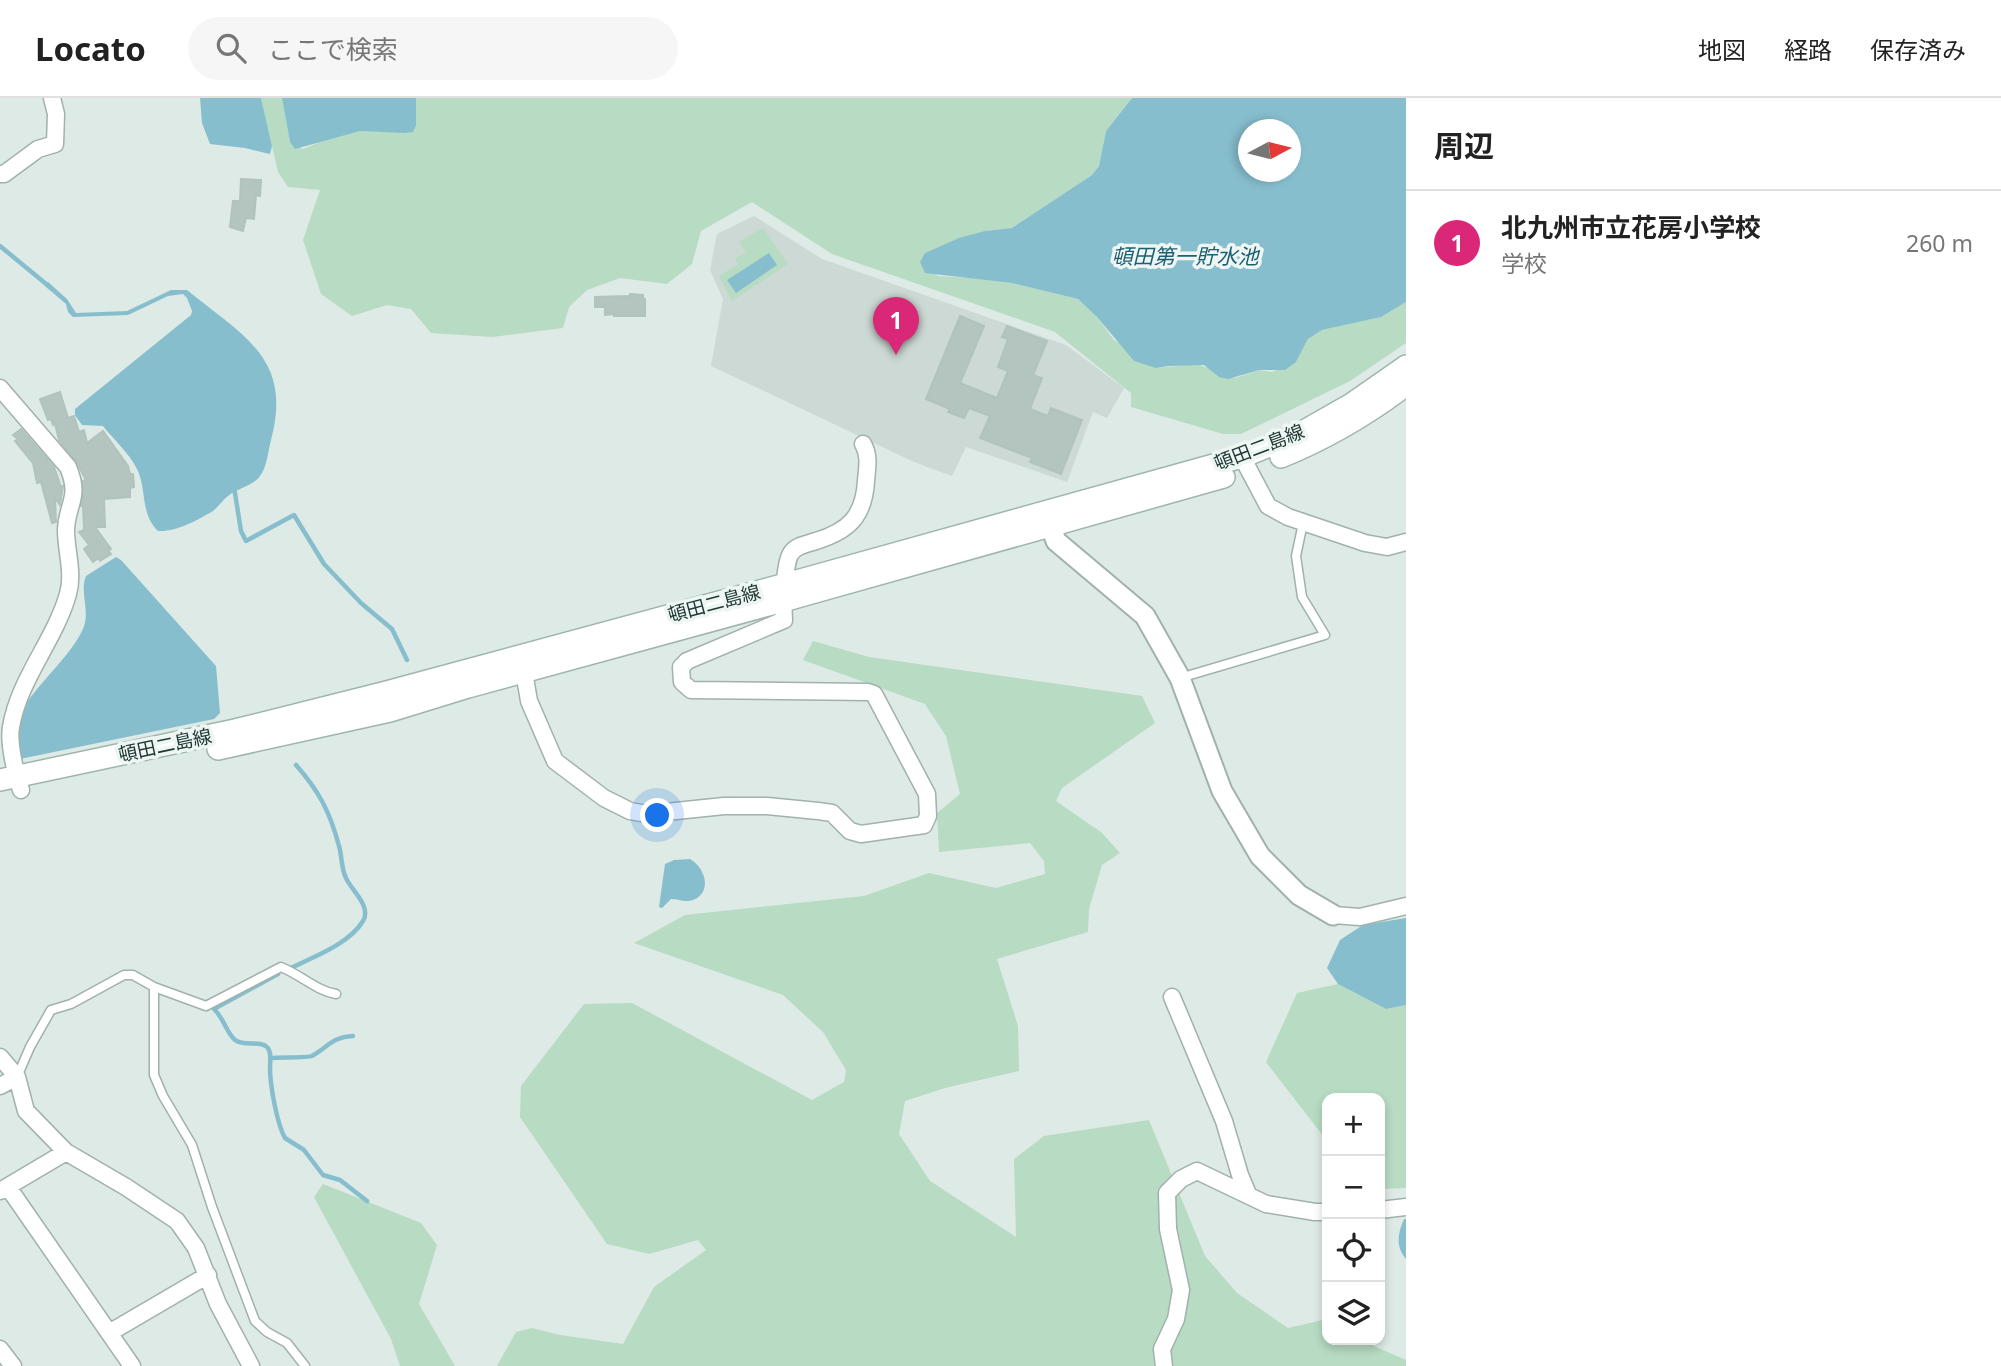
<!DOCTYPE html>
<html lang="ja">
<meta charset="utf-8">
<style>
:root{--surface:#fff;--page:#f6f6f6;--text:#222;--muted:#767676;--line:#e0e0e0;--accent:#db2777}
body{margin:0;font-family:"Noto Sans","Noto Sans JP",sans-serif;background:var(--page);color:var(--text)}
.controls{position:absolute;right:21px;bottom:21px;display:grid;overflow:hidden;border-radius:14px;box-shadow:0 4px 10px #0003}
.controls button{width:63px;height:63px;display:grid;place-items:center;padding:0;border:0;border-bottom:2px solid var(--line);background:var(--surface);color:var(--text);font:35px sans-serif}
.compass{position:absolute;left:1238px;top:21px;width:63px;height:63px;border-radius:50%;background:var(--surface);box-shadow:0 4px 10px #0003;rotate:83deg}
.you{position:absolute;left:658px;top:718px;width:24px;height:24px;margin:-18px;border:5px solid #fff;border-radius:50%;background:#1a73e8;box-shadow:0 0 0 10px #1a73e833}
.badge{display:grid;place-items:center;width:46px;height:46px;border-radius:50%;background:var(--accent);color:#fff;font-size:23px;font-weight:700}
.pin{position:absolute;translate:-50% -58px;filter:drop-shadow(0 2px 4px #0008)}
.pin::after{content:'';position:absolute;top:37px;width:24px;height:21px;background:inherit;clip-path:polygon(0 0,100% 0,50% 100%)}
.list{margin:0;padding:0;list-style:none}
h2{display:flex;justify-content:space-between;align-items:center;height:91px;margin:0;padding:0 28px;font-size:30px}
h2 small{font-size:23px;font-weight:400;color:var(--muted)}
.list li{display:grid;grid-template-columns:46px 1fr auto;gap:21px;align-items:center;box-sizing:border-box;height:105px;padding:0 28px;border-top:2px solid var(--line)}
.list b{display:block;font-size:26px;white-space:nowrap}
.list p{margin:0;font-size:23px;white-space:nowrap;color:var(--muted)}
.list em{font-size:23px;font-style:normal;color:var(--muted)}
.icon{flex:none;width:38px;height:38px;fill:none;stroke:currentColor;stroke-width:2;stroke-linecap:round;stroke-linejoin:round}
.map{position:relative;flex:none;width:1406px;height:1268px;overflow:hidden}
header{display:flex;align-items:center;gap:42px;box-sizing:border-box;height:98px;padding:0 35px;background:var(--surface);border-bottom:2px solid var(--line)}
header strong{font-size:33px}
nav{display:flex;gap:38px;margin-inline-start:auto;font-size:24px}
.search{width:490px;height:63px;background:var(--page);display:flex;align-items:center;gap:18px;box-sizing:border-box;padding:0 24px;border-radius:38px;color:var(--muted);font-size:26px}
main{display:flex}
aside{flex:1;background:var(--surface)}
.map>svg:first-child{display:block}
.built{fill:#cdd9d4}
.green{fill:#b7dbc3}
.water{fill:#87bece;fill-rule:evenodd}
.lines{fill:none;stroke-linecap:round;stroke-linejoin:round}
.stream{stroke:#87bece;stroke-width:4.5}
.building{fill:#b4c4be;stroke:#b1c3bd;stroke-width:2}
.service-casing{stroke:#a1b1ac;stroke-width:11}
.minor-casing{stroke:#a1b1ac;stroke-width:19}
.tertiary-casing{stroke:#a1b1ac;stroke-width:23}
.secondary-casing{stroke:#9eb5ae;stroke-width:24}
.service{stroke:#fff;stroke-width:8}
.minor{stroke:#fff;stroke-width:16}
.tertiary{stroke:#fff;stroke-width:19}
.secondary{stroke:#fff;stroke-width:21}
.labels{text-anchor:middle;stroke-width:7;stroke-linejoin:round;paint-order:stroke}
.street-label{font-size:19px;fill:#203934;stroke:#eef6f3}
.water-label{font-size:21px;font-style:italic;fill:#1c5e72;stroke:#eef6f3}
</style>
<header>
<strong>Locato</strong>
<div class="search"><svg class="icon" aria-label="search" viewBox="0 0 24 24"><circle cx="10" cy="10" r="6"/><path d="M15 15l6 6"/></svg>ここで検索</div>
<nav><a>地図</a><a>経路</a><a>保存済み</a></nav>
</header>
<main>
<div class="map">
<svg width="1406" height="1268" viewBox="0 0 1406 1268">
<rect width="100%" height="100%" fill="#deeae5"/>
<path class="built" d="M 754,118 L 822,161 L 1066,247 L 1124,290 L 1107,320 L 1093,314 L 1067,384 L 966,349 L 952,378 L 914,364 L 711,268 L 723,201 L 710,172 L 717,136 Z"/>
<path class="green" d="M 261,0 L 282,0 L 290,44 L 303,51 L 335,38 L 360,33 L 413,34 L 416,28 L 416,0 L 1132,0 L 1106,33 L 1099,68 L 1092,77 L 1012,130 L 985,133 L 931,152 L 937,178 L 971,180 L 1012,185 L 1078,201 L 1097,219 L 1114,242 L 1156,270 L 1197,266 L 1235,280 L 1259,272 L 1272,274 L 1296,264 L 1308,241 L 1322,232 L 1381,219 L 1406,204 L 1406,245 L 1350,283 L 1241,336 L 1223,336 L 1131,309 L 1131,295 L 1055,234 L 832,156 L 752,104 L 701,133 L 692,166 L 667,186 L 620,180 L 587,192 L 569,209 L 563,230 L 492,239 L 431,235 L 411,211 L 387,207 L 352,218 L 321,196 L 303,142 L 320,92 L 288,89 L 278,74 Z
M 763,130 L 788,166 L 732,203 L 719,178 L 738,166 L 735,161 L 746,154 L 739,144 Z
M 813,543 L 869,559 L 1142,598 L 1155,625 L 1062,690 L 1056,703 L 1102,735 L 1120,755 L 1102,767 L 1089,811 L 1088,834 L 997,861 L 1018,928 L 1019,973 L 945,990 L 905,1003 L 899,1036 L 930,1083 L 1016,1139 L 1014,1061 L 1044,1038 L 1149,1022 L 1205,1158 L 1237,1195 L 1288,1230 L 1327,1221 L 1327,1242 L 1365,1242 L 1376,1249 L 1406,1262 L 1406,1268 L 497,1268 L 516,1234 L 532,1230 L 560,1237 L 623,1246 L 654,1189 L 706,1152 L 698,1142 L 649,1156 L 607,1146 L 520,1019 L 521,988 L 584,906 L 632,905 L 812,1002 L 844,984 L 846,972 L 823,934 L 783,897 L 634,845 L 685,817 L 864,798 L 929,775 L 996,790 L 1045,776 L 1044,763 L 1030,745 L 939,754 L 937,715 L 960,696 L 946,638 L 925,606 L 803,562 Z
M 1338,886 L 1386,911 L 1406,907 L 1406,1090 L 1380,1091 L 1380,1000 L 1327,1000 L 1327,1043 L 1266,964 L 1297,895 Z
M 323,1086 L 421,1125 L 437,1147 L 419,1206 L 455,1268 L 400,1268 L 391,1241 L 314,1099 Z"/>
<path class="water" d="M 200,0 L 261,0 L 272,48 L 270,56 L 245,50 L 210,46 L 202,25 Z
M 282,0 L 416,0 L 416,28 L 413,34 L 405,35 L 360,33 L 295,51 L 290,44 Z
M 1132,0 L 1406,0 L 1406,204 L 1381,219 L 1322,232 L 1308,241 L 1296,264 L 1285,272 L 1259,272 L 1228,281 L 1219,279 L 1204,267 L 1169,268 L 1156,270 L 1134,263 L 1097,219 L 1078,201 L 1012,185 L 925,175 L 920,164 L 925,155 L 959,140 L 985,133 L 1012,130 L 1092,77 L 1099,68 L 1106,33 ZM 1248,32 L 1290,32 L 1290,74 L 1248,74 Z
M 769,155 L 777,167 L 736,195 L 727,182 Z
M 48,184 L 67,201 L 76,215 L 127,213 L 171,192 L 187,192 C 243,238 293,260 271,342 C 268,353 267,369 260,378 C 253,388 238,390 228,398 C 223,402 219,408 213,413 C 198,422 176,434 158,433 C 140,416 147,391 137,371 C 130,356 113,341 103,328 L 82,327 L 75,317 L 75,311 L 191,217 L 192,213 L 187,200 L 183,196 L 168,198 L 128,217 L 73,219 L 68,214 L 66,206 L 45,188 Z
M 116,459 L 121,462 L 216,568 L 220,615 L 214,621 L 20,661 C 19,652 14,638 15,629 C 19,601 69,563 83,531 C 91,513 79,495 86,478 Z
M 690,761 C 705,769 713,794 693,802 C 685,805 679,801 671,801 L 662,810 L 659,809 L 665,766 L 674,762 Z
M 1406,820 L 1406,907 L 1386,911 L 1338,886 L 1327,870 L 1340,842 L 1363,827 Z
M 1404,1121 L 1406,1121 L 1406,1161 C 1395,1148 1398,1135 1404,1121 Z"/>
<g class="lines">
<path class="stream" d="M 0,148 L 51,190
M 234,389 L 241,433 L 246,443 L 294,417 L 324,466 L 361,505 L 392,531 L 407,562
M 291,870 C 315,858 349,846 363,823 C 372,808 351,792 346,780 C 341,770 342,758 339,748 C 330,714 319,693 296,667
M 278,876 L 214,911 C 225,922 226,934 235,942 C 244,949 260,942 267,949 C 272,954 270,964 270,970 C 270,987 277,1026 285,1040 L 304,1052 L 323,1077 L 340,1082 L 367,1103
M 271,960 C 280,959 307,960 312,958 C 328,949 332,939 353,938"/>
</g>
<path class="building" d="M 241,81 L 261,82 L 260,98 L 256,97 L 254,121 L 246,120 L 243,133 L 230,129 L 233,103 L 240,103 Z
M 630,196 L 643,197 L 643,200 L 645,201 L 645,218 L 614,218 L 614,216 L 605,217 L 605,209 L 595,209 L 595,199 L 630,198 Z
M 960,218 L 984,228 L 960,285 L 997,300 L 1008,273 L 998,269 L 1008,241 L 1002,239 L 1007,228 L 1047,243 L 1033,277 L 1042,280 L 1030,311 L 1048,318 L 1051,310 L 1082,322 L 1061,376 L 1030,364 L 1032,360 L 980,340 L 990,318 L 969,310 L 964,320 L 948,314 L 950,311 L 926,301 Z
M 60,294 L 68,320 L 74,318 L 79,334 L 84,332 L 87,345 L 103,333 L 128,368 L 130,376 L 133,376 L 134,389 L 130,390 L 130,399 L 104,401 L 105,429 L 95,429 L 111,451 L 108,453 L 111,456 L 100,463 L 98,460 L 93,464 L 84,451 L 89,447 L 79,434 L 84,432 L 83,408 L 81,408 L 83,383 L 86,382 L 76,363 L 59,342 L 55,326 L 53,327 L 51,321 L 48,322 L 40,301 Z
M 21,331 L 54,369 L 61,389 L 63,388 L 60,407 L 55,400 L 56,424 L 52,425 L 41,384 L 37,385 L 33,365 L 15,343 L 18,341 L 13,337 Z"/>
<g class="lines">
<defs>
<path id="service" d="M 1180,580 L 1325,537 L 1302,499 L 1296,458 L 1303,425
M 154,889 L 154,977 L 163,998 L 192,1047 L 212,1109 L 255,1223 L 267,1234 L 287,1245 L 305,1268
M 17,979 L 30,949 L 51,912 L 71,906 L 124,877 L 133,877 L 154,889 L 206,908 L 281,869 C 301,877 315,892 336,896"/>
<path id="minor" d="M 0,76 L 4,76 L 38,51 L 55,46 L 56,16 L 52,0
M 0,290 L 68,369 C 81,400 67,405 66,432 C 66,453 74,475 68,496 C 55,542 19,581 11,629 C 8,645 16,677 21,692
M 1242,359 L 1268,408 L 1288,419 L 1365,445 L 1387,449 L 1406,444
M 524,574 L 529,603 L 555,663 L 604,700 L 630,713 L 647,716 L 724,708 L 767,708 L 818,713 L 832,715 L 850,733 L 861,736 L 924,727 L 928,718 L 927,696 L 874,596 L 868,594 L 691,592 L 682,584 L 681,569 L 687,563 L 784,522 C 783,509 784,462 792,454 C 797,447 808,446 816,443 C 849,433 864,418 866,383 C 867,370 870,358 863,346
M 1333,817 L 1360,819 L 1406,808
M 1172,899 L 1224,1023 L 1240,1077 L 1248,1096
M 0,959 L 17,979 L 26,1013 L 66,1054 L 126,1089 L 177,1123 L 196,1150 L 218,1206 L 251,1268
M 0,988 L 17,979
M 8,1089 L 132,1268
M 0,1093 L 66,1054
M 1380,1112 L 1406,1109
M 109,1235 L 208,1177
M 0,1251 L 13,1268
M 1164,1268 L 1162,1251 L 1176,1221 L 1181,1192 L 1168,1131 L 1167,1095 L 1181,1081 L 1197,1073 L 1266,1106 L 1315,1114 L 1327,1114"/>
<path id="tertiary" d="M 1046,414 L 1056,443 L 1145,518 L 1180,580 L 1222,693 L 1260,758 L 1299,797 L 1333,817"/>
<path id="secondary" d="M 1281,359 C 1325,341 1368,316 1406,287
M 218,651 L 390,613 L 468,589 L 783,503 L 1224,379
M 0,682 L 235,632 L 383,595 L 786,486 L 1242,359 L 1299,336 L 1350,307 L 1406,268"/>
</defs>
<use href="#service" class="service-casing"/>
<use href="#minor" class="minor-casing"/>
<use href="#tertiary" class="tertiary-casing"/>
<use href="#secondary" class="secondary-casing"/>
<use href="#service" class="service"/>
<use href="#minor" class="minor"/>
<use href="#tertiary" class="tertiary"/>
<use href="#secondary" class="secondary"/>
</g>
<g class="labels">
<g class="street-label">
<text transform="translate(1259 349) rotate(-21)" y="7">頓田二島線</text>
<text transform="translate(714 505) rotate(-15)" y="7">頓田二島線</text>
<text transform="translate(165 647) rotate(-12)" y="7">頓田二島線</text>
</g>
<g class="water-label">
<text x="1185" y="166">頓田第一貯水池</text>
</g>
</g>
</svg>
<div class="controls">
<button>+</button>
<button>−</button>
<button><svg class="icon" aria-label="locate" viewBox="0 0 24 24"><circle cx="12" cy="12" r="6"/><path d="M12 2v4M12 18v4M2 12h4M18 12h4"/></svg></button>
<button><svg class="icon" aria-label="layers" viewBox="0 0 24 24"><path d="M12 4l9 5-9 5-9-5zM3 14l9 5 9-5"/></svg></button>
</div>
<svg class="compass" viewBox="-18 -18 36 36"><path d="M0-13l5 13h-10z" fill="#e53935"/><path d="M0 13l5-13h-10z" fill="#767676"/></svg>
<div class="you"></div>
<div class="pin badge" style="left:896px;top:257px">1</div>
</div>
<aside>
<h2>周辺<small></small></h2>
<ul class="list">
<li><span class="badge">1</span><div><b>北九州市立花房小学校</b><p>学校</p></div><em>260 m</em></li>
</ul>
</aside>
</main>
